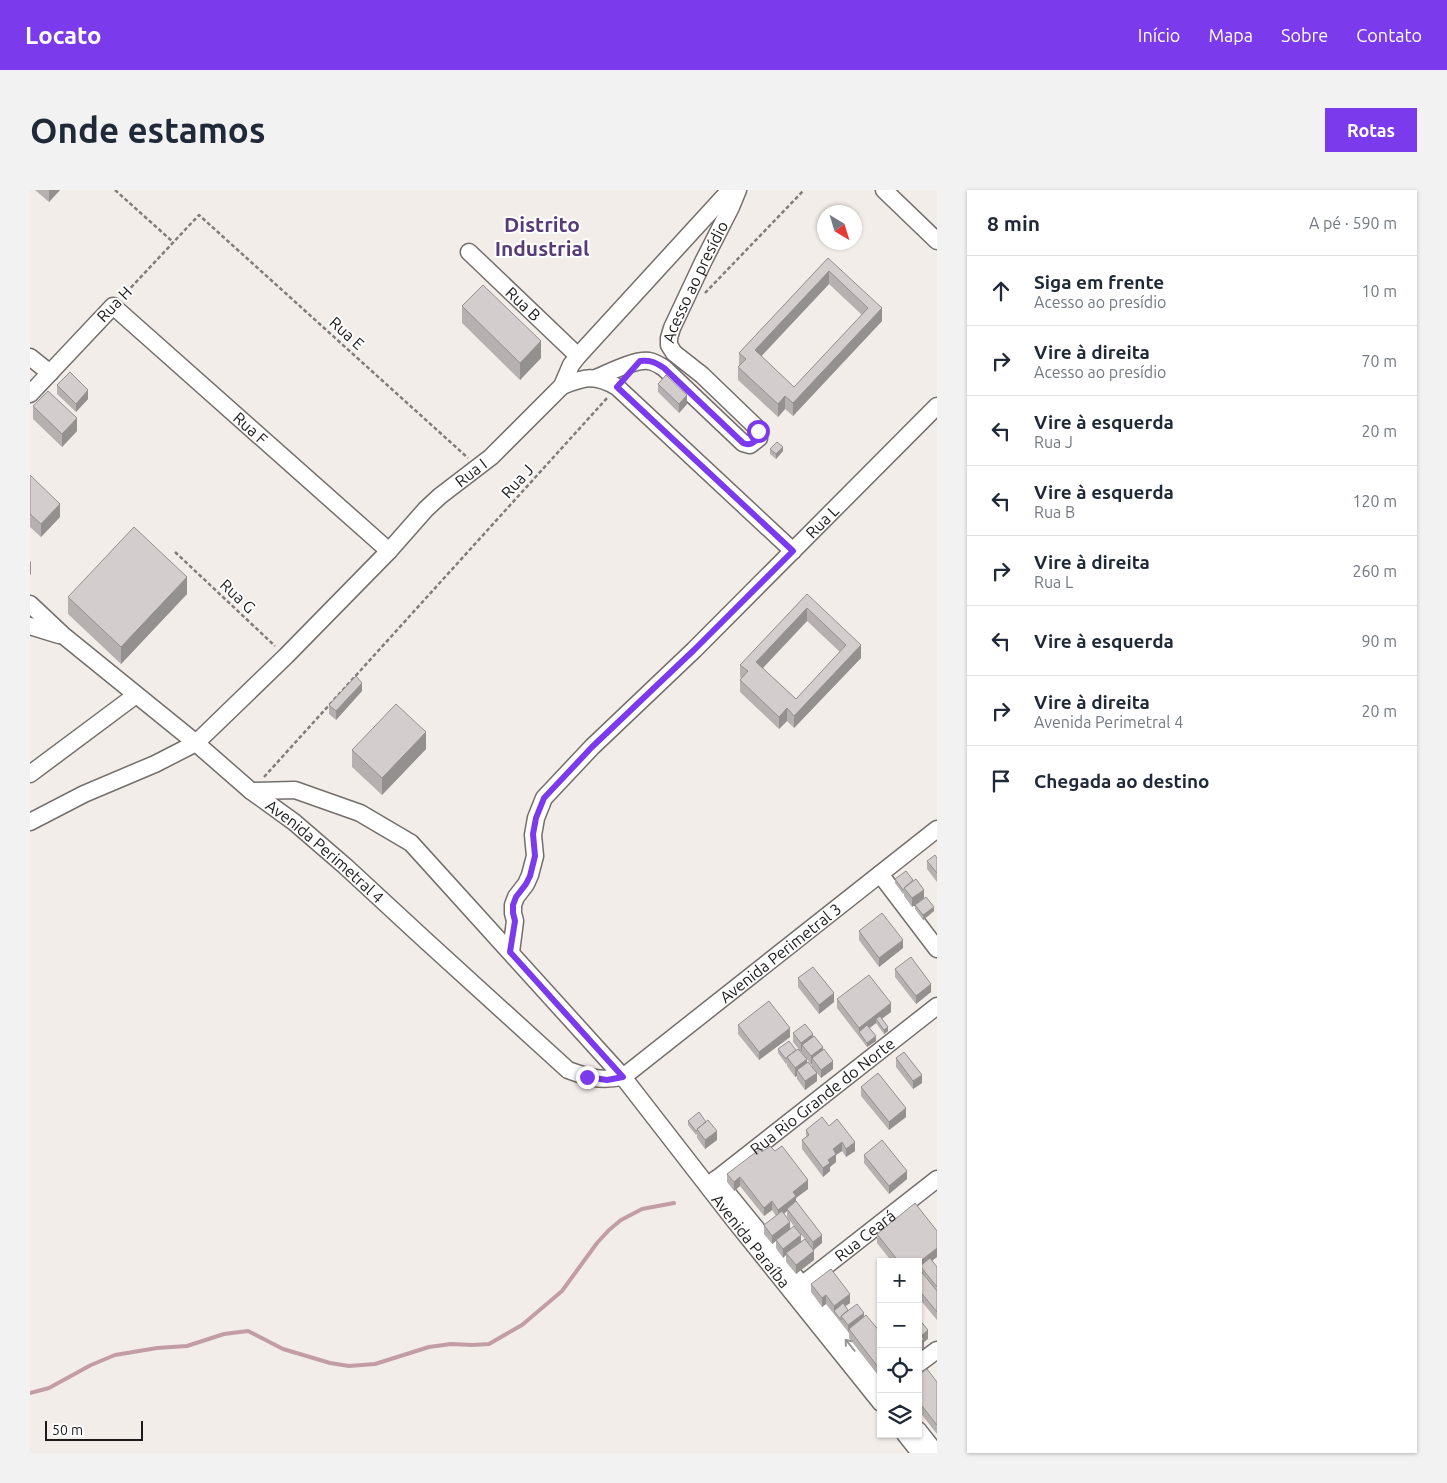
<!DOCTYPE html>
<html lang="pt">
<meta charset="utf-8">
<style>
:root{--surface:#fff;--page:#f2f2f3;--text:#1f2937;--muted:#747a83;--line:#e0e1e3;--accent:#7c3aed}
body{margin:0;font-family:Ubuntu,sans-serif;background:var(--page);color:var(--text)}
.controls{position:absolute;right:15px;bottom:15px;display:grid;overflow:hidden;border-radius:0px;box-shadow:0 1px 4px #0004}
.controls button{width:45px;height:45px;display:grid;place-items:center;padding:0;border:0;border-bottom:1px solid var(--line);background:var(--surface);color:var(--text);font:25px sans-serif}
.compass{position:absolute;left:787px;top:15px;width:45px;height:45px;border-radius:50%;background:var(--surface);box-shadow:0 1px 4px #0004;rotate:142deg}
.scale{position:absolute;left:15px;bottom:12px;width:98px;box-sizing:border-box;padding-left:5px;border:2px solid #1b1919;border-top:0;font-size:14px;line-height:18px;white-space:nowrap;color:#1b1919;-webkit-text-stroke:4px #fff;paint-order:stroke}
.stop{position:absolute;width:15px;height:15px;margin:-11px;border:4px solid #7c3aed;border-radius:50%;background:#fff}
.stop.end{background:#7c3aed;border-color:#fff;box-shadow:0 1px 5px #0008}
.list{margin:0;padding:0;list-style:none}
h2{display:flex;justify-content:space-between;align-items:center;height:65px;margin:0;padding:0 20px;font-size:21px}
h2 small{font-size:16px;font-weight:400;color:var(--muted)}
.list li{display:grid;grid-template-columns:32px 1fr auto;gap:15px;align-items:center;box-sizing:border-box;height:70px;padding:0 20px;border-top:1px solid var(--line)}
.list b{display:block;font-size:19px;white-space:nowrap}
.list p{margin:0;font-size:16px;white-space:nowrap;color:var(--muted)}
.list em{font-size:16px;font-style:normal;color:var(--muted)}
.icon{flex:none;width:28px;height:28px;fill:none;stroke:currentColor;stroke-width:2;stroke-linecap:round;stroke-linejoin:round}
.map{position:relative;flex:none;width:907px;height:1263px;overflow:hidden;border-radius:0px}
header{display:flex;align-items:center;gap:30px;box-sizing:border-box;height:70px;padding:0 25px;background:var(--accent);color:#fff}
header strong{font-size:24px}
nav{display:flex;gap:28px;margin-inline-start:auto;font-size:18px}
.intro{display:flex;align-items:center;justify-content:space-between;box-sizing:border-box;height:120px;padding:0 30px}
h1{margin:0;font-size:35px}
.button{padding:12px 22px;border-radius:0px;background:var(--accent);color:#fff;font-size:18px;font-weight:700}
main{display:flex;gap:30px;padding:0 30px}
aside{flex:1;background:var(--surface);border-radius:0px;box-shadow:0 1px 4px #0004}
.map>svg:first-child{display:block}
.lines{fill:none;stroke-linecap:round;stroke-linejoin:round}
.stream{stroke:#c29da5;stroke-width:4}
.minor-casing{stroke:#746e6c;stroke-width:19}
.path{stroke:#807c7a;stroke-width:2.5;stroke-dasharray:4 2.5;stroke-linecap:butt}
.minor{stroke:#fff;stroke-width:16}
.wall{fill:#b6b0b0;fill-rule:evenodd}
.shaded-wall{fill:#949090}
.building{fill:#d4cdcd;stroke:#949090;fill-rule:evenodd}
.oneway{stroke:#989898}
.route{stroke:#7c3aed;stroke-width:6}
.labels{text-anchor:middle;stroke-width:4;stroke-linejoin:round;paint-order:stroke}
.street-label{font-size:16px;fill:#1b1919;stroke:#fff}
.district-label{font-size:21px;font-weight:bold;fill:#563b77;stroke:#fff}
</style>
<header>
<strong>Locato</strong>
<nav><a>Início</a><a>Mapa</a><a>Sobre</a><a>Contato</a></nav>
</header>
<div class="intro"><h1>Onde estamos</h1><a class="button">Rotas</a></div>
<main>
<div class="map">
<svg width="907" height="1263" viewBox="0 0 907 1263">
<rect width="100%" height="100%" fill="#f3edea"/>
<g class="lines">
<path class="stream" d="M 0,1203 L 19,1198 L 61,1175 L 85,1165 L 127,1158 L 157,1156 L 194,1144 L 218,1141 L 253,1159 L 300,1173 L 319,1176 L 345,1174 L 399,1157 L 421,1154 L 442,1155 L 459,1154 L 492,1135 L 532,1101 L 567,1053 L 579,1040 L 591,1030 L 612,1019 L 644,1013"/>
<defs>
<g id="minor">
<path d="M 854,0 L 907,51"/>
<path id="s1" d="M 439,62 L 548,166"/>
<path d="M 0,167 L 20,183"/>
<path id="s2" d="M 566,188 C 580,182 605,169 619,171 C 625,172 629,175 634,178 L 713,253 L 720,255 L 729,248 L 729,244 L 726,237 L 672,185 L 644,163 L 639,155 L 639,148 L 642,138 L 673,72 L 701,17 L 708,0"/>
<path d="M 532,196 C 554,187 565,184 587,197 L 763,361"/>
<path id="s3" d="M 0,204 L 83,116 L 359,361"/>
<path id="s4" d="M 0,414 L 34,446 L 166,553 L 221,601 L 264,632 L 315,676 L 394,749 L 538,880 C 560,888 569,891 593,887 L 907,639"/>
<path d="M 0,436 L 29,445"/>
<path d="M 0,584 L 106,505"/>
<path id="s5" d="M 221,601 L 265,600 L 330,623 L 381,653 L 593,887 L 704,1030 L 851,1213"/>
<path id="s6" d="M 0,632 L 54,604 L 125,574 L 166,553 L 256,466 L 359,361 L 396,319 L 410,306 L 461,267 L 532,196 L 541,175 L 548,166 L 700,0"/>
<path d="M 850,684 L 907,759"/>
<path id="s7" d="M 481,762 L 485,731 L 483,723 L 483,715 L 486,707 L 496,694 L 500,685 L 505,666 L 503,645 L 506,628 L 514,608 L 562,557 L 664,460 L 907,216"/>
<path d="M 686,989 L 851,1192"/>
<path id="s8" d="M 679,995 L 907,816"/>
<path id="s9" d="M 764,1101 L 907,989"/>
<path d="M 888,1174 L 907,1160"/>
<path d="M 888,1240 L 906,1263"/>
<path d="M 875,1244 L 890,1263"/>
</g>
</defs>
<use href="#minor" class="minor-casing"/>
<path class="path" d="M 85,0 L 143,52
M 675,103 L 774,0
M 92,107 L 169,25 L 438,268
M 145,362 L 245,456
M 234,587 L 578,207"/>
<use href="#minor" class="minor"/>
</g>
<path class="wall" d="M 5,0 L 30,0 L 19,12 Z
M 798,68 L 852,131 L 763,226 L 755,219 L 748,227 L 708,190 L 708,177 L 710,176 L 709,175 L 709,163 ZM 799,94 L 832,125 L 764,197 L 731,166 Z
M 432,116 L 511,168 L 490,190 L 432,133 Z
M 628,194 L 657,214 L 649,223 L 628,202 Z
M 27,195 L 58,209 L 46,222 L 27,204 Z
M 3,216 L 47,241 L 32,257 L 3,229 Z
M 740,259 L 753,261 L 746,269 L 740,264 Z
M 0,285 L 30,327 L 11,347 L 0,337 Z
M 157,404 L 91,474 L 38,424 L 38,407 Z
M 777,404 L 831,468 L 764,538 L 757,531 L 749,539 L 710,502 L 710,490 L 711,488 L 710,487 L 710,475 ZM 777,431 L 810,462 L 766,509 L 733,478 Z
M 332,501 L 306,530 L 299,524 L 299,515 Z
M 396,559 L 352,605 L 322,577 L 322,560 Z
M 907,668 L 907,692 L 897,679 L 897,671 Z
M 865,689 L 894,708 L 904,721 L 893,730 L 885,719 L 885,715 L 882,717 L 874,706 L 874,703 L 873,704 L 865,693 Z
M 829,741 L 873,758 L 849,777 L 829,750 Z
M 865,779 L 901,802 L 886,814 L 865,787 Z
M 768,788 L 804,812 L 789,824 L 768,797 Z
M 807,809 L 861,822 L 852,829 L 858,841 L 854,844 L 846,833 L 839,838 L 846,851 L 837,857 L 807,818 Z
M 708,835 L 760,847 L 729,870 L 708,844 Z
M 763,843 L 783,847 L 793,861 L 803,879 L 791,888 L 782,877 L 782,873 L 781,875 L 777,869 L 777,873 L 787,891 L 775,900 L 767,889 L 767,886 L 765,887 L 757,876 L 757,873 L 756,874 L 748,863 L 748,859 L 766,860 L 772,864 L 772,861 L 771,862 L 763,852 Z
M 866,868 L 892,893 L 883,899 L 866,877 Z
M 831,897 L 876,927 L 859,940 L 831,906 Z
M 658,931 L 687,950 L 675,959 L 667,948 L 667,944 L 666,945 L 658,935 Z
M 799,936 L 825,961 L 816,967 L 812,961 L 806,965 L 806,972 L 800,977 L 800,981 L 793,987 L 772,959 L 772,950 L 776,947 L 776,940 Z
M 745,961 L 778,999 L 766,1008 L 766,1012 L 792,1053 L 784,1060 L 784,1070 L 766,1084 L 756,1072 L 756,1065 L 753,1068 L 746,1058 L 746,1051 L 742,1054 L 734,1044 L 734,1035 L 746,1026 L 742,1020 L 734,1026 L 710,996 L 704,1001 L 697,992 L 697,984 L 732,962 ZM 757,1021 L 757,1027 L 764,1036 L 760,1039 L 754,1024 ZM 766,1039 L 775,1049 L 771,1052 Z
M 834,965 L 877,989 L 859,1004 L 834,973 Z
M 847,1044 L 902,1071 L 907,1077 L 907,1130 L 888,1107 L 888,1072 L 862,1072 L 847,1053 Z
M 781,1094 L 820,1113 L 815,1116 L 818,1120 L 834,1127 L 851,1143 L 851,1189 L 819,1148 L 819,1143 L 796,1114 L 792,1117 L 781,1102 Z
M 888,1185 L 907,1192 L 907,1244 L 888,1220 Z"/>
<path class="shaded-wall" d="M 19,0 L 30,0 L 19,12 Z
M 799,81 L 799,94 L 725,173 L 725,160 Z
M 852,118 L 852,131 L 763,226 L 763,213 Z
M 511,151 L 511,168 L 490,190 L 490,173 Z
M 58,200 L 58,209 L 46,222 L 46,214 Z
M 657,205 L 657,214 L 649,223 L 649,214 Z
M 755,206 L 755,219 L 748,227 L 748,214 Z
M 47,228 L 47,241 L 32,257 L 32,244 Z
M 753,257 L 753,261 L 746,269 L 746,264 Z
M 30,314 L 30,327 L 11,347 L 11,334 Z
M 1,371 L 1,384 L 0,385 L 0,372 Z
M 157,387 L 157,404 L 91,474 L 91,457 Z
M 777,418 L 777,431 L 726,485 L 726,472 Z
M 831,455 L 831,468 L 764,538 L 764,526 Z
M 332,493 L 332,501 L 306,530 L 306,521 Z
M 757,518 L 757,531 L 749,539 L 749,527 Z
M 396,542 L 396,559 L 352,605 L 352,588 Z
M 894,700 L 894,708 L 882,717 L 882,708 Z
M 904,717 L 904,721 L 893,730 L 893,725 Z
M 873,750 L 873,758 L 849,777 L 849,768 Z
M 901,794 L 901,802 L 886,814 L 886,806 Z
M 804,803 L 804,812 L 789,824 L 789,815 Z
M 861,813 L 861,822 L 848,831 L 846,829 L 846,833 L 831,845 L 829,842 L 829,838 Z
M 858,837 L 858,841 L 854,844 L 854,840 Z
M 760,838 L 760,847 L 729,870 L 729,862 Z
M 783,844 L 783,853 L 772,855 L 772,861 L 771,862 L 771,853 Z
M 846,846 L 846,851 L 837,857 L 837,853 Z
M 793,857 L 793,866 L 782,868 L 782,873 L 781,875 L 781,866 Z
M 777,869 L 777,878 L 767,880 L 767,886 L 765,887 L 765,878 Z
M 803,871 L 803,879 L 791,888 L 791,880 Z
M 787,883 L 787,891 L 775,900 L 775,891 Z
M 892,885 L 892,893 L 883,899 L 883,891 Z
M 876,918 L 876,927 L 859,940 L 859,932 Z
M 687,941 L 687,950 L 675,959 L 675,950 Z
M 812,952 L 812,961 L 806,965 L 806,972 L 800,977 L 800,981 L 793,987 L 793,978 L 798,970 L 803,959 Z
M 825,952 L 825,961 L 816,967 L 816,959 Z
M 877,981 L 877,989 L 859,1004 L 859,996 Z
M 710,987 L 710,996 L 704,1001 L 704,992 Z
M 778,990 L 778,999 L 766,1008 L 766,1014 L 757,1019 L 757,1021 L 748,1028 L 748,1020 L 763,1002 Z
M 742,1011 L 742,1020 L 734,1026 L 734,1018 Z
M 760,1032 L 760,1040 L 746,1050 L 746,1051 L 742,1054 L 742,1046 Z
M 771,1045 L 771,1054 L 756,1063 L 756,1065 L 753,1068 L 753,1059 Z
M 792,1045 L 792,1053 L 783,1060 L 783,1052 Z
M 907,1058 L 907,1067 L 892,1079 L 890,1076 L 890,1081 L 888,1082 L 888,1073 Z
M 784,1061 L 784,1070 L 766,1084 L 766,1075 Z
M 820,1104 L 820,1113 L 806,1123 L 804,1121 L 804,1116 Z
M 796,1105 L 796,1114 L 792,1117 L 792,1108 Z
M 834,1123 L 834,1132 L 819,1139 L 818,1144 L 818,1135 Z
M 898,1140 L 898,1149 L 894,1152 L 894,1158 L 888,1162 L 888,1153 L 891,1146 Z"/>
<path class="building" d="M 798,68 L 852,118 L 763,213 L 755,206 L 748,214 L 708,177 L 716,169 L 709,163 ZM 799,81 L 838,118 L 764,197 L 725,160 Z
M 453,95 L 511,151 L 490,173 L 432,116 Z
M 40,182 L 58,200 L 46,214 L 27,195 Z
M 636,185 L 657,205 L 649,214 L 628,194 Z
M 18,201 L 47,228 L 32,244 L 3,216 Z
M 747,252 L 753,257 L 746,264 L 740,259 Z
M 0,285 L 30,314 L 11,334 L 0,324 Z
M 104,337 L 157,387 L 91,457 L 38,407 Z
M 777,404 L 831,455 L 764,526 L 757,518 L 749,527 L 710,490 L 718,481 L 710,475 ZM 777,418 L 816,455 L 766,509 L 726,472 Z
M 326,486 L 332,493 L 306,521 L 299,515 Z
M 366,514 L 396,542 L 352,588 L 322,560 Z
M 905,665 L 907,668 L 907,683 L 897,671 Z
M 876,681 L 883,690 L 874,698 L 875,698 L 873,700 L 865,689 Z
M 886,689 L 894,700 L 882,708 L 874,698 Z
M 896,707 L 904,717 L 893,725 L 885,715 Z
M 852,723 L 873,750 L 849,768 L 829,741 Z
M 881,767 L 901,794 L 886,806 L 865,779 Z
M 783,777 L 804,803 L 789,815 L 768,788 Z
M 839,785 L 861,813 L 829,838 L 807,809 Z
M 739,811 L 760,838 L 729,862 L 708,835 Z
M 850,826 L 858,837 L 854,840 L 846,829 Z
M 775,834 L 783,844 L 771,853 L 763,843 Z
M 837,835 L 846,846 L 837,853 L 829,842 Z
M 784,846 L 793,857 L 781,866 L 772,855 Z
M 759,851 L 766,860 L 757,867 L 757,868 L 756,869 L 748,859 Z
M 768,859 L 777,869 L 765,878 L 757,867 Z
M 794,859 L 803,871 L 791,880 L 782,868 Z
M 874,862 L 892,885 L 883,891 L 866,868 Z
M 778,872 L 787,883 L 775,891 L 767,880 Z
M 848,883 L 876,918 L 859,932 L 831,897 Z
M 669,922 L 676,932 L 667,939 L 668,940 L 666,941 L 658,931 Z
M 792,927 L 799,936 L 807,929 L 825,952 L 816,959 L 812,952 L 803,959 L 806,964 L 798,970 L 800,973 L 793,978 L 772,950 L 779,945 L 776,940 Z
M 678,930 L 687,941 L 675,950 L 667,939 Z
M 852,950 L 877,981 L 859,996 L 834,965 Z
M 740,956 L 745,961 L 752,956 L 778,990 L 763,1002 L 766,1006 L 748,1020 L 742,1011 L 734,1018 L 710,987 L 704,992 L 697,984 L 730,959 L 732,962 Z
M 766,1011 L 792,1045 L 783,1052 L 757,1019 Z
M 885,1013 L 907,1041 L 907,1058 L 888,1073 L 888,1072 L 869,1072 L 847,1044 Z
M 752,1021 L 760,1032 L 742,1046 L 734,1035 Z
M 764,1036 L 771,1045 L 753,1059 L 746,1050 Z
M 775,1049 L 784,1061 L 766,1075 L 756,1063 Z
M 900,1068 L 907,1077 L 907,1097 L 890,1076 Z
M 801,1079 L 820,1104 L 804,1116 L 796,1105 L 792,1108 L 781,1094 Z
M 890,1080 L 907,1101 L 907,1122 L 888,1099 L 888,1081 Z
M 813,1113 L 818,1120 L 811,1126 L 811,1130 L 804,1121 Z
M 827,1114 L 834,1123 L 818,1135 L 811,1126 Z
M 836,1125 L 851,1143 L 851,1181 L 819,1139 Z
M 888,1128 L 898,1140 L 891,1146 L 894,1149 L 888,1153 Z
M 897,1179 L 907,1192 L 907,1235 L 888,1211 L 888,1185 Z"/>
<defs><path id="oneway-shaft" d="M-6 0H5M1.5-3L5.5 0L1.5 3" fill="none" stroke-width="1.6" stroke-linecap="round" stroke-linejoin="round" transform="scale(1.25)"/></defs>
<use class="oneway" href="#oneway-shaft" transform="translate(820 1155) rotate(-129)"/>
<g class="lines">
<path class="route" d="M 557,887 L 577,890 L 593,887 L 480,762 L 485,731 L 483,723 L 483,715 L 486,707 L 496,694 L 500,686 L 505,666 L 503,644 L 506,628 L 514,608 L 562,557 L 664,460 L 763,361 L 587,197 L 610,171 C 620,170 625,172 634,178 L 713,253 C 720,256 723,253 729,248 L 728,241"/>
</g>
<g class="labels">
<g class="street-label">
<text dy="6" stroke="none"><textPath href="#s2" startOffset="401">Acesso ao presídio</textPath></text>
<text transform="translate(84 114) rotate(-46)" y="6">Rua H</text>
<text dy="6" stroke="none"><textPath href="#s1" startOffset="75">Rua B</textPath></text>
<text transform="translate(317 143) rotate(42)" y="6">Rua E</text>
<text dy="6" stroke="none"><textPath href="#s3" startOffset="305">Rua F</textPath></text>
<text dy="6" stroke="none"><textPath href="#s6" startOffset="570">Rua I</textPath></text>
<text transform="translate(487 291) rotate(-48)" y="6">Rua J</text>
<text dy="6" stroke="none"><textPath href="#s7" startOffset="554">Rua L</textPath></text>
<text transform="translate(208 406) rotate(43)" y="6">Rua G</text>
<text dy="6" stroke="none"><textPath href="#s4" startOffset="385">Avenida Perimetral 4</textPath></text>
<text dy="6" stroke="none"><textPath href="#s4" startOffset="969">Avenida Perimetral 3</textPath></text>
<text dy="6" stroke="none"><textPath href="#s8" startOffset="144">Rua Rio Grande do Norte</textPath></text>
<text dy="6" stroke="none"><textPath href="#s9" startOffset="90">Rua Ceará</textPath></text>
<text dy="6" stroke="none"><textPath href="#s5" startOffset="696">Avenida Paraíba</textPath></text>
</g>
<g class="district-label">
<text x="512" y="42">Distrito<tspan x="512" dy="24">Industrial</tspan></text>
</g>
</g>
</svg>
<div class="controls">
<button>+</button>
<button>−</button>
<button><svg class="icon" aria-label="locate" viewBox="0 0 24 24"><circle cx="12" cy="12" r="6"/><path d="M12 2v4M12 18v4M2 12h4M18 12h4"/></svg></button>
<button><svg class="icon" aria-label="layers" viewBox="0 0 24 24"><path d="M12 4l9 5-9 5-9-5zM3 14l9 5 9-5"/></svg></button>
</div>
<svg class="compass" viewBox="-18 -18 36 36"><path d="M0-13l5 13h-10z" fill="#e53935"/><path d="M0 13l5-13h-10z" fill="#747a83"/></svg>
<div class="scale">50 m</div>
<div class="stop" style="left:728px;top:241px"></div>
<div class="stop end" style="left:557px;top:887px"></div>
</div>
<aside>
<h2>8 min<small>A pé · 590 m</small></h2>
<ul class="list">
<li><svg class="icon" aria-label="ahead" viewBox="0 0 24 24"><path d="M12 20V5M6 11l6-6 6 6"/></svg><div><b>Siga em frente</b><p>Acesso ao presídio</p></div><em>10 m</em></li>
<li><svg class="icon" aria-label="right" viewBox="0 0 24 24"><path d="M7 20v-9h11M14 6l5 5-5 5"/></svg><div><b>Vire à direita</b><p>Acesso ao presídio</p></div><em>70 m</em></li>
<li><svg class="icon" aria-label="left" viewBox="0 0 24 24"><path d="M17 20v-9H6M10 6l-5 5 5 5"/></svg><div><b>Vire à esquerda</b><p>Rua J</p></div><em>20 m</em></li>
<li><svg class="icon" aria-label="left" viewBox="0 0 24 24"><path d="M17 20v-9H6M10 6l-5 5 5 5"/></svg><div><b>Vire à esquerda</b><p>Rua B</p></div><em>120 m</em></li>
<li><svg class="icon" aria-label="right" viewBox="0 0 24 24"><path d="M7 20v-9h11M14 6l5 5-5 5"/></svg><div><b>Vire à direita</b><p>Rua L</p></div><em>260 m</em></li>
<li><svg class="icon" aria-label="left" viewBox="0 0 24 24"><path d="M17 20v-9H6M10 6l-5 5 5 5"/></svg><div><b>Vire à esquerda</b></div><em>90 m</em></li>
<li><svg class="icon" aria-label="right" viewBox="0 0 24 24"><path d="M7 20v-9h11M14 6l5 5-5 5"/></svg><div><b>Vire à direita</b><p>Avenida Perimetral 4</p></div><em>20 m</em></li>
<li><svg class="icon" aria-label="arrive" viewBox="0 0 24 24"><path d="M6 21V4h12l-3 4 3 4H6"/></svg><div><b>Chegada ao destino</b></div></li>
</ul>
</aside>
</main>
